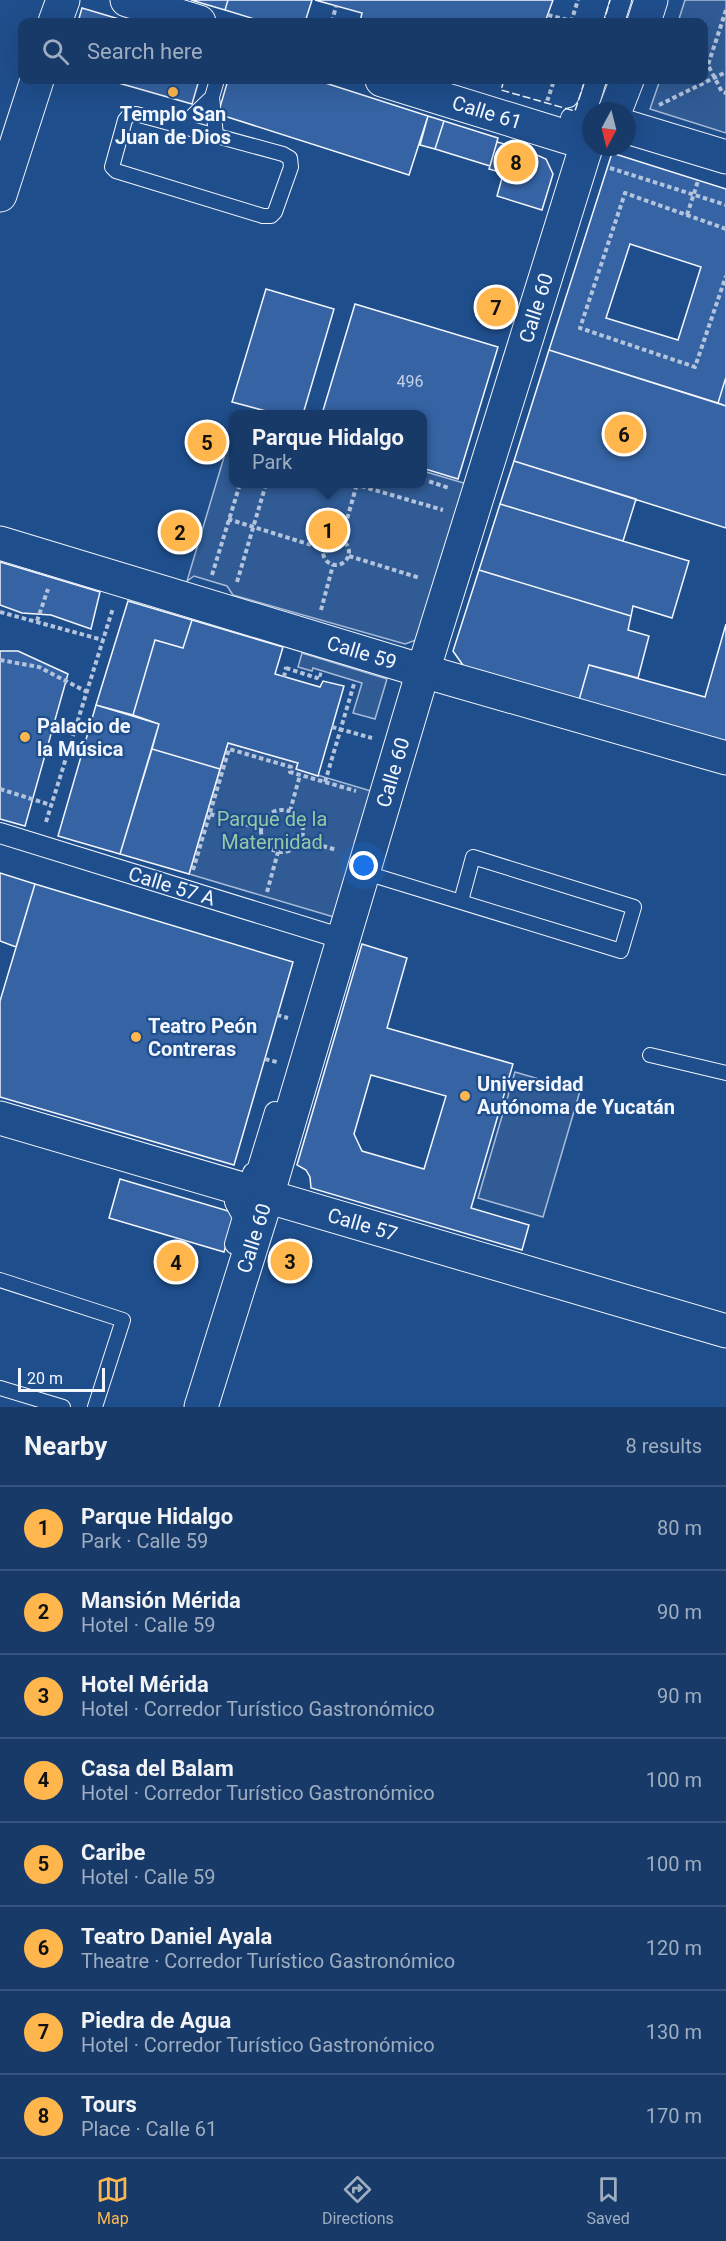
<!DOCTYPE html>
<meta charset="utf-8">
<style>
:root{--surface:#173a69;--page:#244571;--text:#f1f3f6;--muted:#9eadc0;--line:#36547d;--accent:#ffb74d}
body{margin:0;font-family:Roboto,sans-serif;background:var(--page);color:var(--text)}
.compass{position:absolute;left:582px;top:102px;width:54px;height:54px;border-radius:50%;background:var(--surface);box-shadow:0 6px 24px #0002;rotate:187deg}
.scale{position:absolute;left:18px;bottom:15px;width:87px;box-sizing:border-box;padding-left:6px;border:3px solid #f2f6ff;border-top:0;font-size:16px;line-height:21px;white-space:nowrap;color:#f2f6ff;-webkit-text-stroke:4px #1f4e8c;paint-order:stroke}
.you{position:absolute;left:364px;top:866px;width:21px;height:21px;margin:-15px;border:4px solid #fff;border-radius:50%;background:#1a73e8;box-shadow:0 0 0 9px #1a73e833}
.badge{display:grid;place-items:center;width:39px;height:39px;border-radius:50%;background:var(--accent);color:#111;font-size:20px;font-weight:700}
.pin{position:absolute;translate:-50% -50%;border:3px solid #fff;box-shadow:0 2px 6px #0006}
.popup{position:absolute;left:229px;top:410px;width:198px;height:78px;box-sizing:border-box;display:grid;place-content:center;border-radius:12px;background:var(--surface);filter:drop-shadow(0 2px 4px #0005);font-size:20px;white-space:nowrap;color:var(--muted)}
.popup b{font-size:22px;color:var(--text)}
.popup::after{content:'';position:absolute;left:50%;top:100%;margin-left:-12px;border:12px solid transparent;border-top-color:var(--surface)}
.list{margin:0;padding:0;list-style:none}
h2{display:flex;justify-content:space-between;align-items:center;height:78px;margin:0;padding:0 24px;font-size:26px}
h2 small{font-size:20px;font-weight:400;color:var(--muted)}
.list li{display:grid;grid-template-columns:39px 1fr auto;gap:18px;align-items:center;box-sizing:border-box;height:84px;padding:0 24px;border-top:2px solid var(--line)}
.list b{display:block;font-size:22px;white-space:nowrap}
.list p{margin:0;font-size:20px;white-space:nowrap;color:var(--muted)}
.list em{font-size:20px;font-style:normal;color:var(--muted)}
.icon{flex:none;width:33px;height:33px;fill:none;stroke:currentColor;stroke-width:2;stroke-linecap:round;stroke-linejoin:round}
.map{position:relative;flex:none;width:726px;height:1407px;overflow:hidden}
.search{position:absolute;background:var(--surface);box-shadow:0 6px 24px #0002;left:18px;right:18px;top:18px;height:66px;display:flex;align-items:center;gap:15px;box-sizing:border-box;padding:0 21px;border-radius:12px;color:var(--muted);font-size:22px}
.sheet{height:750px;background:var(--surface)}
nav{display:flex;justify-content:space-around;align-items:center;box-sizing:border-box;height:84px;border-top:2px solid var(--line);background:var(--surface);font-size:16px;color:var(--muted)}
nav a{display:grid;justify-items:center;gap:3px}
nav .on{color:var(--accent)}
.map>svg:first-child{display:block}
.green{fill:#305b95;stroke:#a8bbd7;stroke-width:1.5}
.building{fill:#3563a3;stroke:#f2f6ff;stroke-width:1.5;fill-rule:evenodd}
.lines{fill:none;stroke-linecap:round;stroke-linejoin:round}
.service-casing{stroke:#f2f6ff;stroke-width:16}
.pedestrian-casing{stroke:#f2f6ff;stroke-width:22}
.tertiary-casing{stroke:#f2f6ff;stroke-width:35}
.secondary-casing{stroke:#f2f6ff;stroke-width:35}
.path{stroke:#b3c4dc;stroke-width:4;stroke-dasharray:4.5 3;stroke-linecap:butt}
.service{stroke:#1f4e8c;stroke-width:14}
.pedestrian{stroke:#1f4e8c;stroke-width:20}
.tertiary{stroke:#1f4e8c;stroke-width:33}
.secondary{stroke:#1f4e8c;stroke-width:33}
.fence{stroke:#f2f6ff;stroke-width:1.5;stroke-dasharray:8 3;stroke-linecap:butt}
.poi-dot{fill:#ffb74d;stroke:#1f4e8c;stroke-width:2}
.labels{text-anchor:middle;stroke-width:4.5;stroke-linejoin:round;paint-order:stroke}
.number-label{font-size:16px;fill:#c3d1e8}
.street-label{font-size:20px;fill:#f2f6ff;stroke:#1f4e8c}
.poi-label{font-size:20px;font-weight:bold;fill:#f2f6ff;stroke:#1f4e8c;text-anchor:start}
.park-label{font-size:20px;fill:#97c8a6;stroke:#1f4e8c}
</style>
<div class="map">
<svg width="726" height="1407" viewBox="0 0 726 1407">
<rect width="100%" height="100%" fill="#1f4e8c"/>
<path class="green" d="M 685,0 L 726,0 L 726,133 L 650,109 L 660,80 L 704,80 L 704,22 L 678,22 Z
M 233,427 L 234,484 L 422,484 L 423,471 L 467,484 L 419,639 L 405,644 L 233,595 L 227,586 L 194,576 L 187,581 Z
M 302,653 L 387,679 L 375,719 L 353,713 L 362,683 L 313,668 L 312,671 L 298,667 Z
M 228,743 L 298,763 L 297,769 L 371,791 L 334,917 L 189,874 Z
M 515,1072 L 580,1091 L 543,1217 L 478,1198 Z"/>
<path class="building" d="M 191,0 L 228,0 L 225,10 Z
M 228,0 L 312,0 L 305,22 L 264,22 L 225,10 Z
M 315,0 L 553,0 L 545,22 L 360,22 L 362,13 Z
M 82,8 L 129,22 L 78,22 Z
M 108,80 L 199,80 L 192,104 Z
M 228,80 L 316,80 L 428,116 L 409,175 L 218,114 Z
M 428,116 L 444,121 L 435,149 L 420,145 Z
M 444,121 L 498,138 L 490,166 L 435,149 Z
M 497,142 L 512,146 L 503,173 L 489,169 Z
M 512,146 L 528,151 L 519,183 L 502,178 Z
M 528,151 L 546,159 L 553,174 L 542,210 L 497,196 L 502,178 L 519,183 Z
M 612,153 L 726,189 L 726,377 L 718,403 L 549,350 ZM 630,244 L 701,267 L 678,340 L 606,318 Z
M 266,289 L 334,309 L 303,414 L 277,414 L 232,402 Z
M 355,304 L 498,347 L 458,479 L 422,468 L 422,414 L 322,414 Z
M 549,350 L 726,406 L 726,528 L 514,461 Z
M 726,377 L 726,406 L 718,403 Z
M 514,461 L 636,499 L 623,541 L 500,504 Z
M 500,504 L 689,561 L 672,618 L 633,606 L 631,616 L 479,570 Z
M 0,562 L 100,592 L 91,629 L 51,615 L 22,613 L 0,605 Z
M 479,570 L 631,616 L 628,630 L 649,636 L 638,678 L 589,665 L 579,700 L 465,668 L 453,651 Z
M 128,601 L 192,620 L 183,648 L 155,640 L 133,715 L 96,705 Z
M 192,620 L 283,647 L 275,674 L 320,687 L 323,681 L 344,686 L 318,776 L 296,769 L 298,763 L 228,743 L 220,769 L 152,749 L 159,724 L 133,715 L 155,640 L 183,648 Z
M 726,624 L 726,741 L 579,700 L 589,665 L 705,697 Z
M 0,651 L 18,651 L 68,674 L 25,826 L 0,819 Z
M 96,705 L 159,724 L 120,854 L 58,836 Z
M 152,749 L 220,769 L 189,874 L 120,854 Z
M 0,873 L 35,884 L 16,947 L 0,941 Z
M 35,884 L 293,962 L 234,1165 L 0,1097 L 0,1001 Z
M 362,944 L 407,958 L 387,1028 L 513,1064 L 471,1208 L 529,1225 L 522,1250 L 311,1188 L 310,1177 L 306,1170 L 297,1165 ZM 371,1075 L 446,1096 L 424,1169 L 362,1151 L 354,1134 Z
M 120,1179 L 235,1213 L 224,1252 L 109,1218 Z"/>
<g class="lines">
<defs>
<path id="service" d="M 136,114 L 283,154 L 290,158 L 291,167 L 275,212 L 271,216 L 263,216 L 116,171 L 112,167 L 125,120 L 129,115 Z
M 183,125 L 212,97
M 216,135 L 212,97 L 217,80
M 363,872 L 621,951 L 634,907 L 473,857 L 461,901
M 650,1055 L 726,1073
M 0,1280 L 123,1320 L 95,1407
M 0,1388 L 63,1407"/>
<path id="pedestrian" d="M 614,22 L 621,0
M 571,118 C 589,116 591,94 596,80
M 0,833 L 343,939
M 253,1173 L 257,1171 L 275,1112
M 235,1202 L 243,1217 L 235,1244"/>
<g id="tertiary">
<path d="M 127,0 L 199,22"/>
<path id="s1" d="M 382,80 L 570,138 L 591,130"/>
<path d="M 627,127 L 726,157"/>
<path id="s2" d="M 0,1118 L 726,1331"/>
</g>
<g id="secondary">
<path d="M 55,22 L 63,0"/>
<path d="M 644,22 L 651,0"/>
<path d="M 615,111 L 627,80"/>
<path d="M 0,195 L 37,80"/>
<path id="s3" d="M 0,543 L 423,671 L 726,758"/>
<path id="s4" d="M 201,1407 L 267,1196 L 423,671 L 587,144 L 591,141"/>
</g>
</defs>
<use href="#service" class="service-casing"/>
<use href="#pedestrian" class="pedestrian-casing"/>
<use href="#tertiary" class="tertiary-casing"/>
<use href="#secondary" class="secondary-casing"/>
<path class="path" d="M 726,10 L 708,65 L 722,92 L 726,93
M 548,15 L 576,22
M 332,22 L 336,6
M 571,22 L 578,0
M 546,98 L 548,99 L 554,80
M 659,105 L 726,72
M 610,168 L 726,205
M 687,215 L 698,181
M 726,229 L 625,193 L 580,328 L 695,367 L 726,276
M 422,479 L 449,488
M 354,484 L 443,510
M 228,519 L 324,549
M323 552a13 13 0 1 1 26 0a13 13 0 1 1-26 0Z
M 341,540 L 357,484
M 349,556 L 420,578
M 212,575 L 240,484
M 237,582 L 266,484
M 321,610 L 333,565
M 0,612 L 103,640
M 37,621 L 48,589
M 0,660 L 39,667 L 87,692
M 286,668 L 317,678 L 318,674 L 322,675
M 284,677 L 286,667
M 332,727 L 372,738
M 325,782 L 354,684 L 352,684
M 0,789 L 51,805
M261 831a21 21 0 1 1 42 0a21 21 0 1 1-42 0Z
M 290,811 L 300,775
M 210,814 L 261,829
M 46,822 L 113,608
M 301,840 L 337,850
M 193,870 L 229,749 L 291,767 L 290,772 L 356,791
M 267,892 L 278,852
M 277,1015 L 288,1018
M 265,1059 L 277,1062"/>
<use href="#service" class="service"/>
<use href="#pedestrian" class="pedestrian"/>
<use href="#tertiary" class="tertiary"/>
<use href="#secondary" class="secondary"/>
<path class="fence" d="M 601,22 L 601,21 L 604,21 L 610,0
M 504,80 L 501,90 L 575,111 L 585,80"/>
</g>
<g class="poi-dot">
<circle cx="173" cy="92" r="6"/>
<circle cx="25" cy="737" r="6"/>
<circle cx="136" cy="1037" r="6"/>
<circle cx="465" cy="1096" r="6"/>
</g>
<g class="labels">
<g class="number-label">
<text x="410" y="387">496</text>
</g>
<g class="street-label">
<text dy="7" stroke="none"><textPath href="#s1" startOffset="110">Calle 61</textPath></text>
<text dy="7" stroke="none"><textPath href="#s4" startOffset="1149">Calle 60</textPath></text>
<text dy="7" stroke="none"><textPath href="#s3" startOffset="378">Calle 59</textPath></text>
<text dy="7" stroke="none"><textPath href="#s4" startOffset="663">Calle 60</textPath></text>
<text transform="translate(172 886) rotate(17)" y="7">Calle 57 A</text>
<text dy="7" stroke="none"><textPath href="#s2" startOffset="378">Calle 57</textPath></text>
<text dy="7" stroke="none"><textPath href="#s4" startOffset="177">Calle 60</textPath></text>
</g>
<g class="poi-label">
<text x="173" y="121" text-anchor="middle">Templo San<tspan x="173" dy="23">Juan de Dios</tspan></text>
<text x="37" y="733">Palacio de<tspan x="37" dy="23">la Música</tspan></text>
<text x="148" y="1033">Teatro Peón<tspan x="148" dy="23">Contreras</tspan></text>
<text x="477" y="1091">Universidad<tspan x="477" dy="23">Autónoma de Yucatán</tspan></text>
</g>
<g class="park-label">
<text x="272" y="826">Parque de la<tspan x="272" dy="23">Maternidad</tspan></text>
</g>
</g>
</svg>
<svg class="compass" viewBox="-18 -18 36 36"><path d="M0-13l5 13h-10z" fill="#e53935"/><path d="M0 13l5-13h-10z" fill="#9eadc0"/></svg>
<div class="scale">20 m</div>
<div class="you"></div>
<div class="pin badge" style="left:328px;top:530px">1</div>
<div class="popup"><b>Parque Hidalgo</b>Park</div>
<div class="pin badge" style="left:180px;top:532px">2</div>
<div class="pin badge" style="left:290px;top:1261px">3</div>
<div class="pin badge" style="left:176px;top:1262px">4</div>
<div class="pin badge" style="left:207px;top:442px">5</div>
<div class="pin badge" style="left:624px;top:434px">6</div>
<div class="pin badge" style="left:496px;top:307px">7</div>
<div class="pin badge" style="left:516px;top:162px">8</div>
<div class="search"><svg class="icon" aria-label="search" viewBox="0 0 24 24"><circle cx="10" cy="10" r="6"/><path d="M15 15l6 6"/></svg>Search here</div>
</div>
<section class="sheet">
<h2>Nearby<small>8 results</small></h2>
<ul class="list">
<li><span class="badge">1</span><div><b>Parque Hidalgo</b><p>Park · Calle 59</p></div><em>80 m</em></li>
<li><span class="badge">2</span><div><b>Mansión Mérida</b><p>Hotel · Calle 59</p></div><em>90 m</em></li>
<li><span class="badge">3</span><div><b>Hotel Mérida</b><p>Hotel · Corredor Turístico Gastronómico</p></div><em>90 m</em></li>
<li><span class="badge">4</span><div><b>Casa del Balam</b><p>Hotel · Corredor Turístico Gastronómico</p></div><em>100 m</em></li>
<li><span class="badge">5</span><div><b>Caribe</b><p>Hotel · Calle 59</p></div><em>100 m</em></li>
<li><span class="badge">6</span><div><b>Teatro Daniel Ayala</b><p>Theatre · Corredor Turístico Gastronómico</p></div><em>120 m</em></li>
<li><span class="badge">7</span><div><b>Piedra de Agua</b><p>Hotel · Corredor Turístico Gastronómico</p></div><em>130 m</em></li>
<li><span class="badge">8</span><div><b>Tours</b><p>Place · Calle 61</p></div><em>170 m</em></li>
</ul>
</section>
<nav>
<a class="on"><svg class="icon" aria-label="map" viewBox="0 0 24 24"><path d="M3 6l6-2 6 2 6-2v14l-6 2-6-2-6 2zM9 4v14M15 6v14"/></svg>Map</a>
<a><svg class="icon" aria-label="directions" viewBox="0 0 24 24"><path d="M12 3l9 9-9 9-9-9zM9 14v-3h6M13 9l2 2-2 2"/></svg>Directions</a>
<a><svg class="icon" aria-label="saved" viewBox="0 0 24 24"><path d="M7 4h10v16l-5-4-5 4z"/></svg>Saved</a>
</nav>
